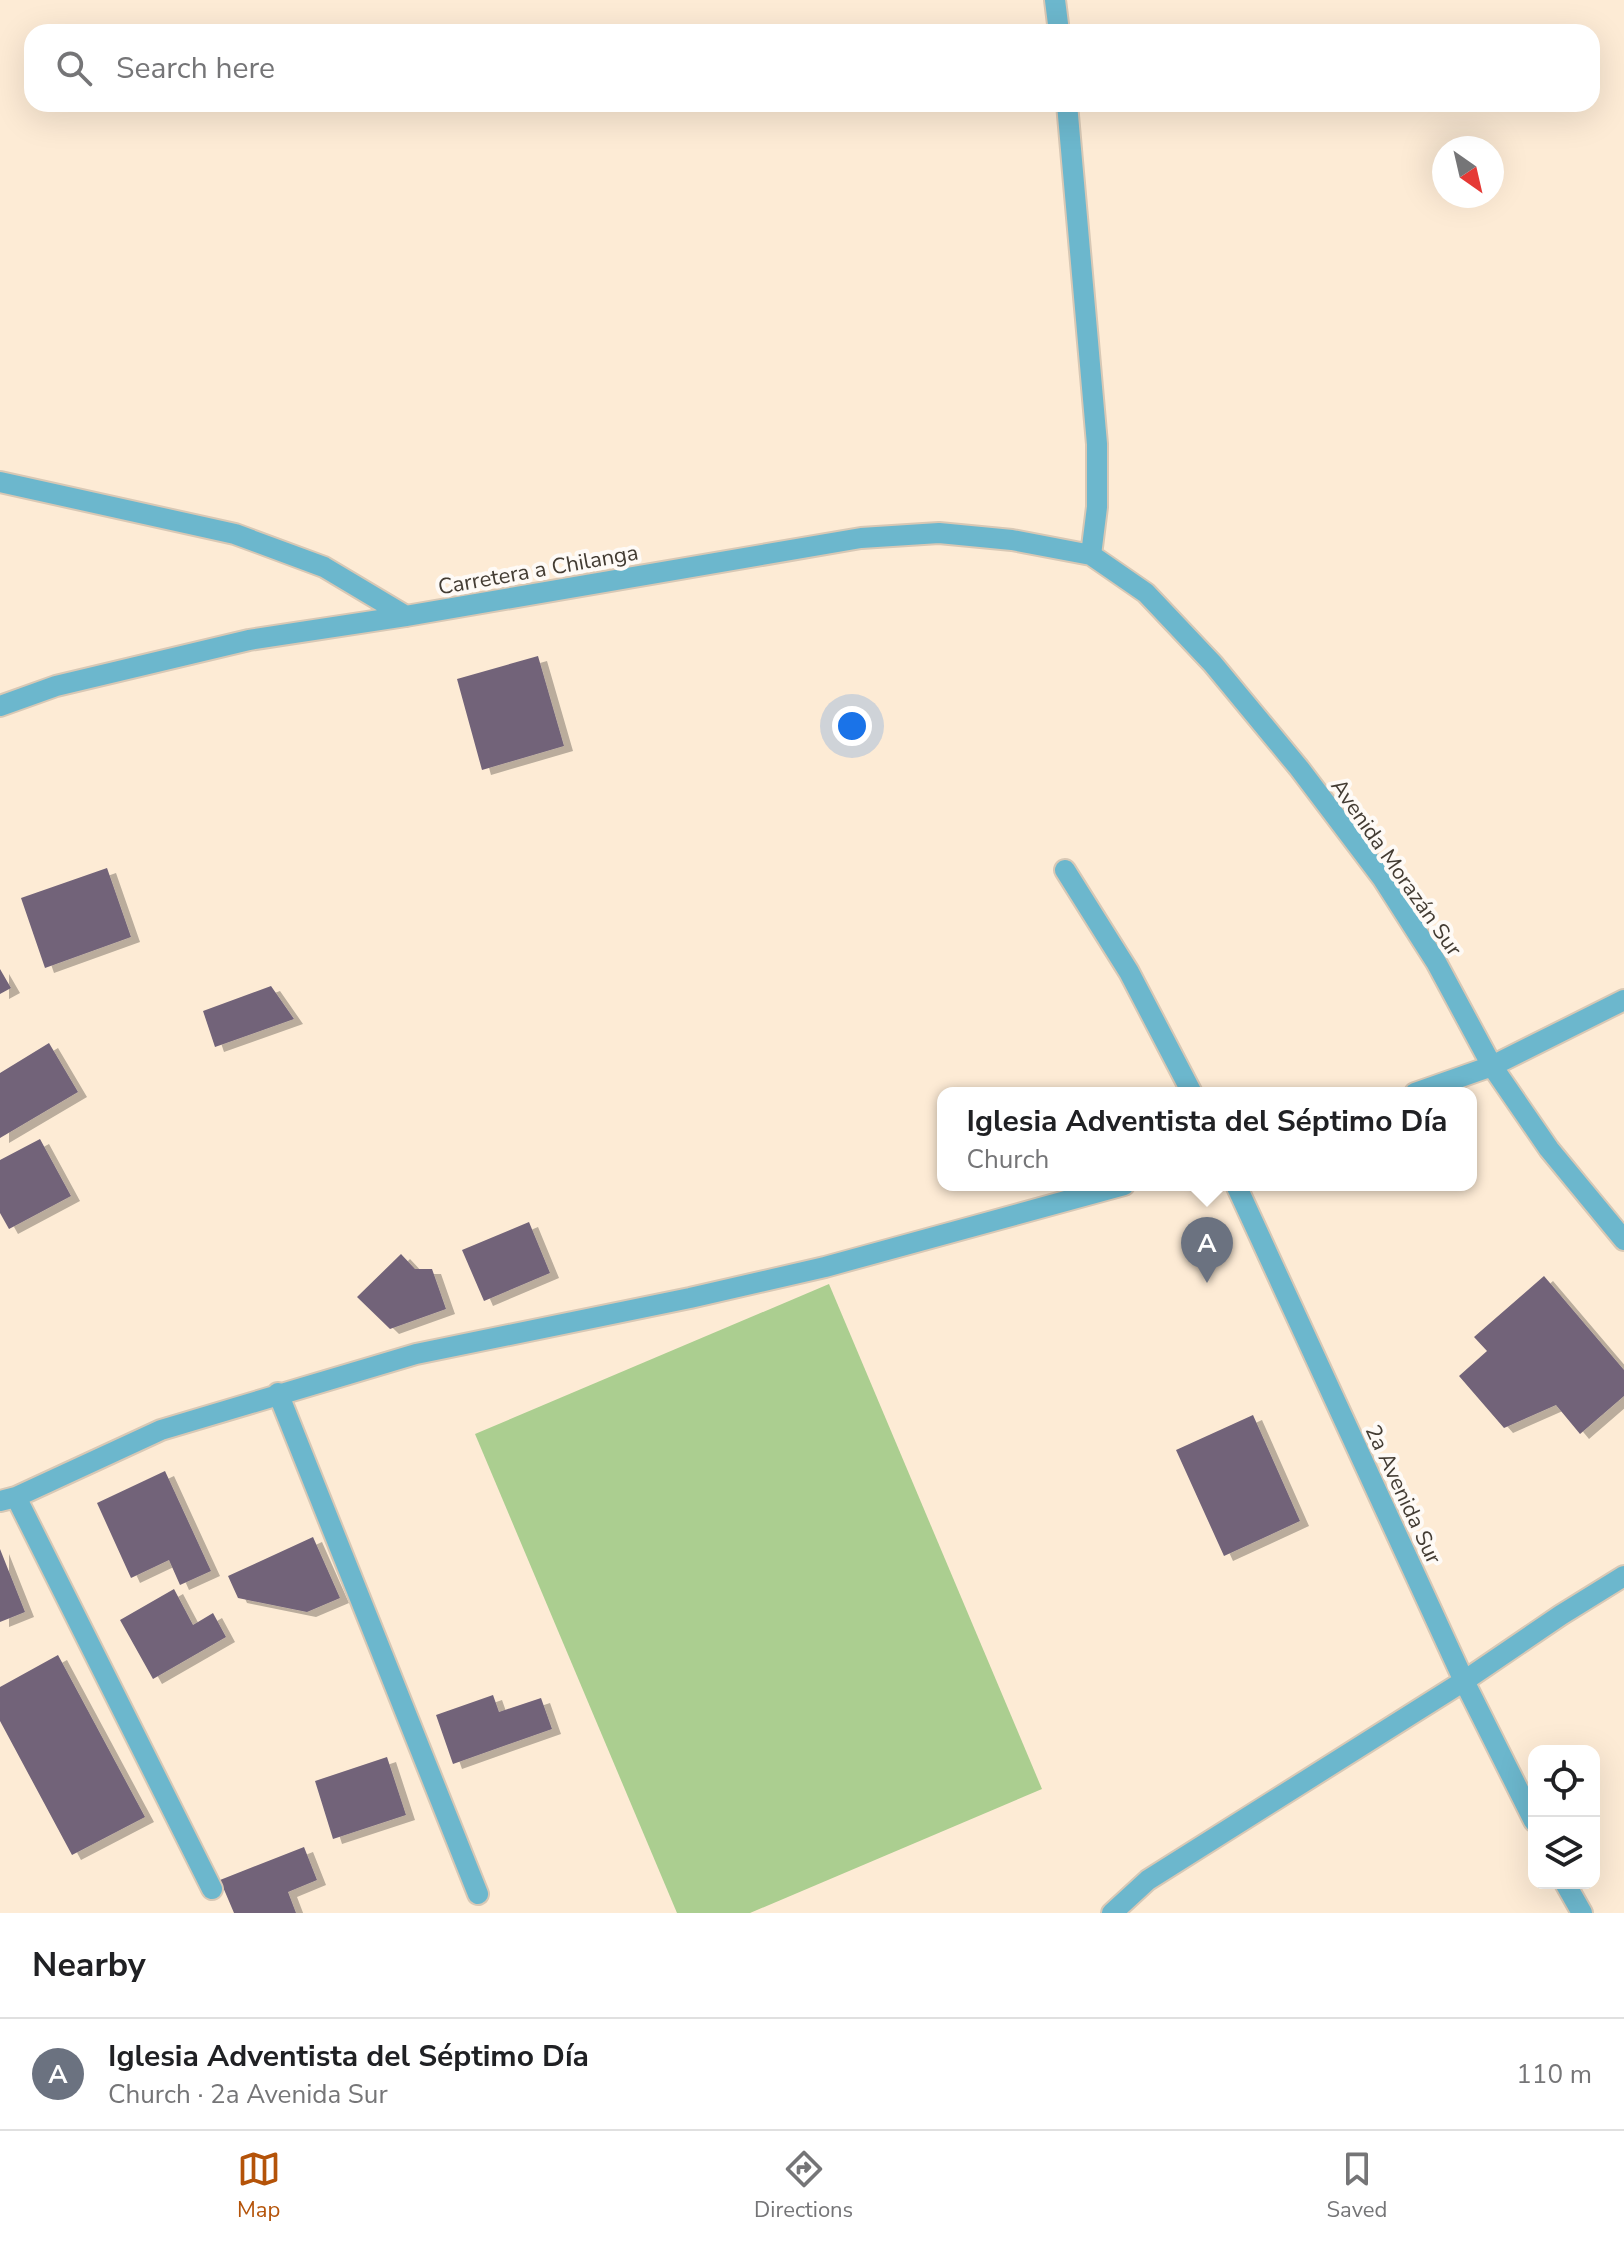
<!DOCTYPE html>
<meta charset="utf-8">
<style>
:root{--surface:#fff;--page:#f6f6f6;--text:#202124;--muted:#757577;--line:#e0e0e0;--accent:#b45309}
body{margin:0;font-family:"Nunito Sans",sans-serif;background:var(--page);color:var(--text)}
.controls{position:absolute;right:24px;bottom:24px;display:grid;overflow:hidden;border-radius:16px;box-shadow:0 8px 32px #0002}
.controls button{width:72px;height:72px;display:grid;place-items:center;padding:0;border:0;border-bottom:2px solid var(--line);background:var(--surface);color:var(--text);font:40px sans-serif}
.compass{position:absolute;left:1432px;top:136px;width:72px;height:72px;border-radius:50%;background:var(--surface);box-shadow:0 8px 32px #0002;rotate:146deg}
.you{position:absolute;left:852px;top:726px;width:28px;height:28px;margin:-20px;border:6px solid #fff;border-radius:50%;background:#1a73e8;box-shadow:0 0 0 12px #1a73e833}
.badge{display:grid;place-items:center;width:52px;height:52px;border-radius:50%;background:var(--accent);color:#fff;font-size:26px;font-weight:700}
.pin{position:absolute;translate:-50% -66px;filter:drop-shadow(0 2px 4px #0008)}
.pin::after{content:'';position:absolute;top:42px;width:28px;height:24px;background:inherit;clip-path:polygon(0 0,100% 0,50% 100%)}
.popup{position:absolute;left:937px;top:1087px;width:540px;height:104px;box-sizing:border-box;display:grid;place-content:center;border-radius:16px;background:var(--surface);filter:drop-shadow(0 2px 6px #0005);font-size:26px;white-space:nowrap;color:var(--muted)}
.popup b{font-size:30px;color:var(--text)}
.popup::after{content:'';position:absolute;left:50%;top:100%;margin-left:-16px;border:16px solid transparent;border-top-color:var(--surface)}
.list{margin:0;padding:0;list-style:none}
h2{display:flex;justify-content:space-between;align-items:center;height:104px;margin:0;padding:0 32px;font-size:34px}
h2 small{font-size:26px;font-weight:400;color:var(--muted)}
.list li{display:grid;grid-template-columns:52px 1fr auto;gap:24px;align-items:center;box-sizing:border-box;height:112px;padding:0 32px;border-top:2px solid var(--line)}
.list b{display:block;font-size:30px;white-space:nowrap}
.list p{margin:0;font-size:26px;white-space:nowrap;color:var(--muted)}
.list em{font-size:26px;font-style:normal;color:var(--muted)}
.icon{flex:none;width:44px;height:44px;fill:none;stroke:currentColor;stroke-width:2;stroke-linecap:round;stroke-linejoin:round}
.map{position:relative;flex:none;width:1624px;height:1913px;overflow:hidden}
.search{position:absolute;background:var(--surface);box-shadow:0 8px 32px #0002;left:24px;right:24px;top:24px;height:88px;display:flex;align-items:center;gap:20px;box-sizing:border-box;padding:0 28px;border-radius:24px;color:var(--muted);font-size:30px}
.sheet{height:216px;background:var(--surface)}
nav{display:flex;justify-content:space-around;align-items:center;box-sizing:border-box;height:112px;border-top:2px solid var(--line);background:var(--surface);font-size:22px;color:var(--muted)}
nav a{display:grid;justify-items:center;gap:4px}
nav .on{color:var(--accent)}
.map>svg:first-child{display:block}
.green{fill:#abce90}
.building{fill:#726479;filter:url(#shadow)}
.lines{fill:none;stroke-linecap:round;stroke-linejoin:round}
.minor-casing{stroke:#d8c8b5;stroke-width:24}
.minor{stroke:#6cb7cd;stroke-width:20}
.labels{text-anchor:middle;stroke-width:8;stroke-linejoin:round;paint-order:stroke}
.street-label{font-size:22px;fill:#433c33;stroke:#fefaf6}
</style>
<div class="map">
<svg width="1624" height="1913" viewBox="0 0 1624 1913">
<defs>
<filter id="shadow"><feDropShadow dx="9" dy="5" stdDeviation="0" flood-color="#0004"/></filter>
</defs>
<rect width="100%" height="100%" fill="#fdebd5"/>
<path class="green" d="M 829,1284 L 1042,1789 L 750,1913 L 677,1913 L 475,1434 Z"/>
<path class="building" d="M 538,656 L 564,746 L 482,770 L 457,679 Z
M 107,868 L 131,937 L 45,968 L 21,898 Z
M 0,969 L 11,988 L 0,994 Z
M 271,986 L 294,1019 L 215,1047 L 203,1011 Z
M 49,1043 L 78,1092 L 0,1138 L 0,1073 Z
M 40,1139 L 71,1196 L 9,1229 L 0,1213 L 0,1160 Z
M 529,1222 L 550,1273 L 484,1301 L 462,1250 Z
M 401,1254 L 415,1269 L 432,1269 L 446,1309 L 390,1329 L 357,1297 Z
M 1544,1276 L 1624,1370 L 1624,1396 L 1580,1434 L 1556,1405 L 1504,1428 L 1459,1376 L 1487,1351 L 1474,1337 Z
M 1253,1415 L 1300,1521 L 1224,1556 L 1176,1450 Z
M 165,1471 L 211,1571 L 180,1585 L 169,1560 L 131,1578 L 97,1503 Z
M 313,1537 L 340,1598 L 307,1612 L 238,1598 L 228,1576 Z
M 0,1549 L 25,1612 L 0,1622 Z
M 174,1589 L 193,1625 L 213,1613 L 226,1637 L 153,1679 L 120,1620 Z
M 58,1655 L 145,1817 L 72,1855 L 0,1721 L 0,1687 Z
M 493,1695 L 499,1712 L 541,1698 L 552,1729 L 453,1764 L 436,1715 Z
M 387,1757 L 406,1815 L 333,1839 L 315,1781 Z
M 304,1847 L 317,1880 L 288,1892 L 296,1913 L 234,1913 L 220,1880 Z"/>
<g class="lines">
<defs>
<path id="minor" d="M 1055,0 L 1059,32
M 1067,104 L 1097,444 L 1097,507 L 1091,555
M 0,482 L 235,534 L 324,567 L 406,616
M 0,706 L 56,686 L 249,640 L 406,616 L 861,538 L 939,533 L 1012,540 L 1091,555 L 1146,593 L 1213,664 L 1299,768 L 1383,879 L 1436,962 L 1492,1066 L 1549,1149 L 1624,1240
M 1065,870 L 1129,972 L 1192,1093
M 1415,1093 L 1492,1066 L 1624,1000
M 1236,1185 L 1464,1681 L 1534,1821
M 278,1393 L 478,1894
M 16,1497 L 212,1889
M 0,1501 L 16,1497 L 161,1430 L 416,1354 L 690,1298 L 825,1267 L 1124,1185
M 1565,1883 L 1582,1913
M 1112,1913 L 1148,1880 L 1464,1681 L 1561,1615 L 1624,1576"/>
</defs>
<use href="#minor" class="minor-casing"/>
<use href="#minor" class="minor"/>
</g>
<g class="labels">
<g class="street-label">
<text transform="translate(538 569) rotate(-10)" y="8">Carretera a Chilanga</text>
<text transform="translate(1397 867) rotate(55)" y="8">Avenida Morazán Sur</text>
<text transform="translate(1404 1494) rotate(65)" y="8">2a Avenida Sur</text>
</g>
</g>
</svg>
<div class="controls">
<button><svg class="icon" aria-label="locate" viewBox="0 0 24 24"><circle cx="12" cy="12" r="6"/><path d="M12 2v4M12 18v4M2 12h4M18 12h4"/></svg></button>
<button><svg class="icon" aria-label="layers" viewBox="0 0 24 24"><path d="M12 4l9 5-9 5-9-5zM3 14l9 5 9-5"/></svg></button>
</div>
<svg class="compass" viewBox="-18 -18 36 36"><path d="M0-13l5 13h-10z" fill="#e53935"/><path d="M0 13l5-13h-10z" fill="#757577"/></svg>
<div class="you"></div>
<div class="pin badge" style="left:1207px;top:1283px;background:#6b7280">A</div>
<div class="popup"><b>Iglesia Adventista del Séptimo Día</b>Church</div>
<div class="search"><svg class="icon" aria-label="search" viewBox="0 0 24 24"><circle cx="10" cy="10" r="6"/><path d="M15 15l6 6"/></svg>Search here</div>
</div>
<section class="sheet">
<h2>Nearby<small></small></h2>
<ul class="list">
<li><span class="badge" style="background:#6b7280">A</span><div><b>Iglesia Adventista del Séptimo Día</b><p>Church · 2a Avenida Sur</p></div><em>110 m</em></li>
</ul>
</section>
<nav>
<a class="on"><svg class="icon" aria-label="map" viewBox="0 0 24 24"><path d="M3 6l6-2 6 2 6-2v14l-6 2-6-2-6 2zM9 4v14M15 6v14"/></svg>Map</a>
<a><svg class="icon" aria-label="directions" viewBox="0 0 24 24"><path d="M12 3l9 9-9 9-9-9zM9 14v-3h6M13 9l2 2-2 2"/></svg>Directions</a>
<a><svg class="icon" aria-label="saved" viewBox="0 0 24 24"><path d="M7 4h10v16l-5-4-5 4z"/></svg>Saved</a>
</nav>
